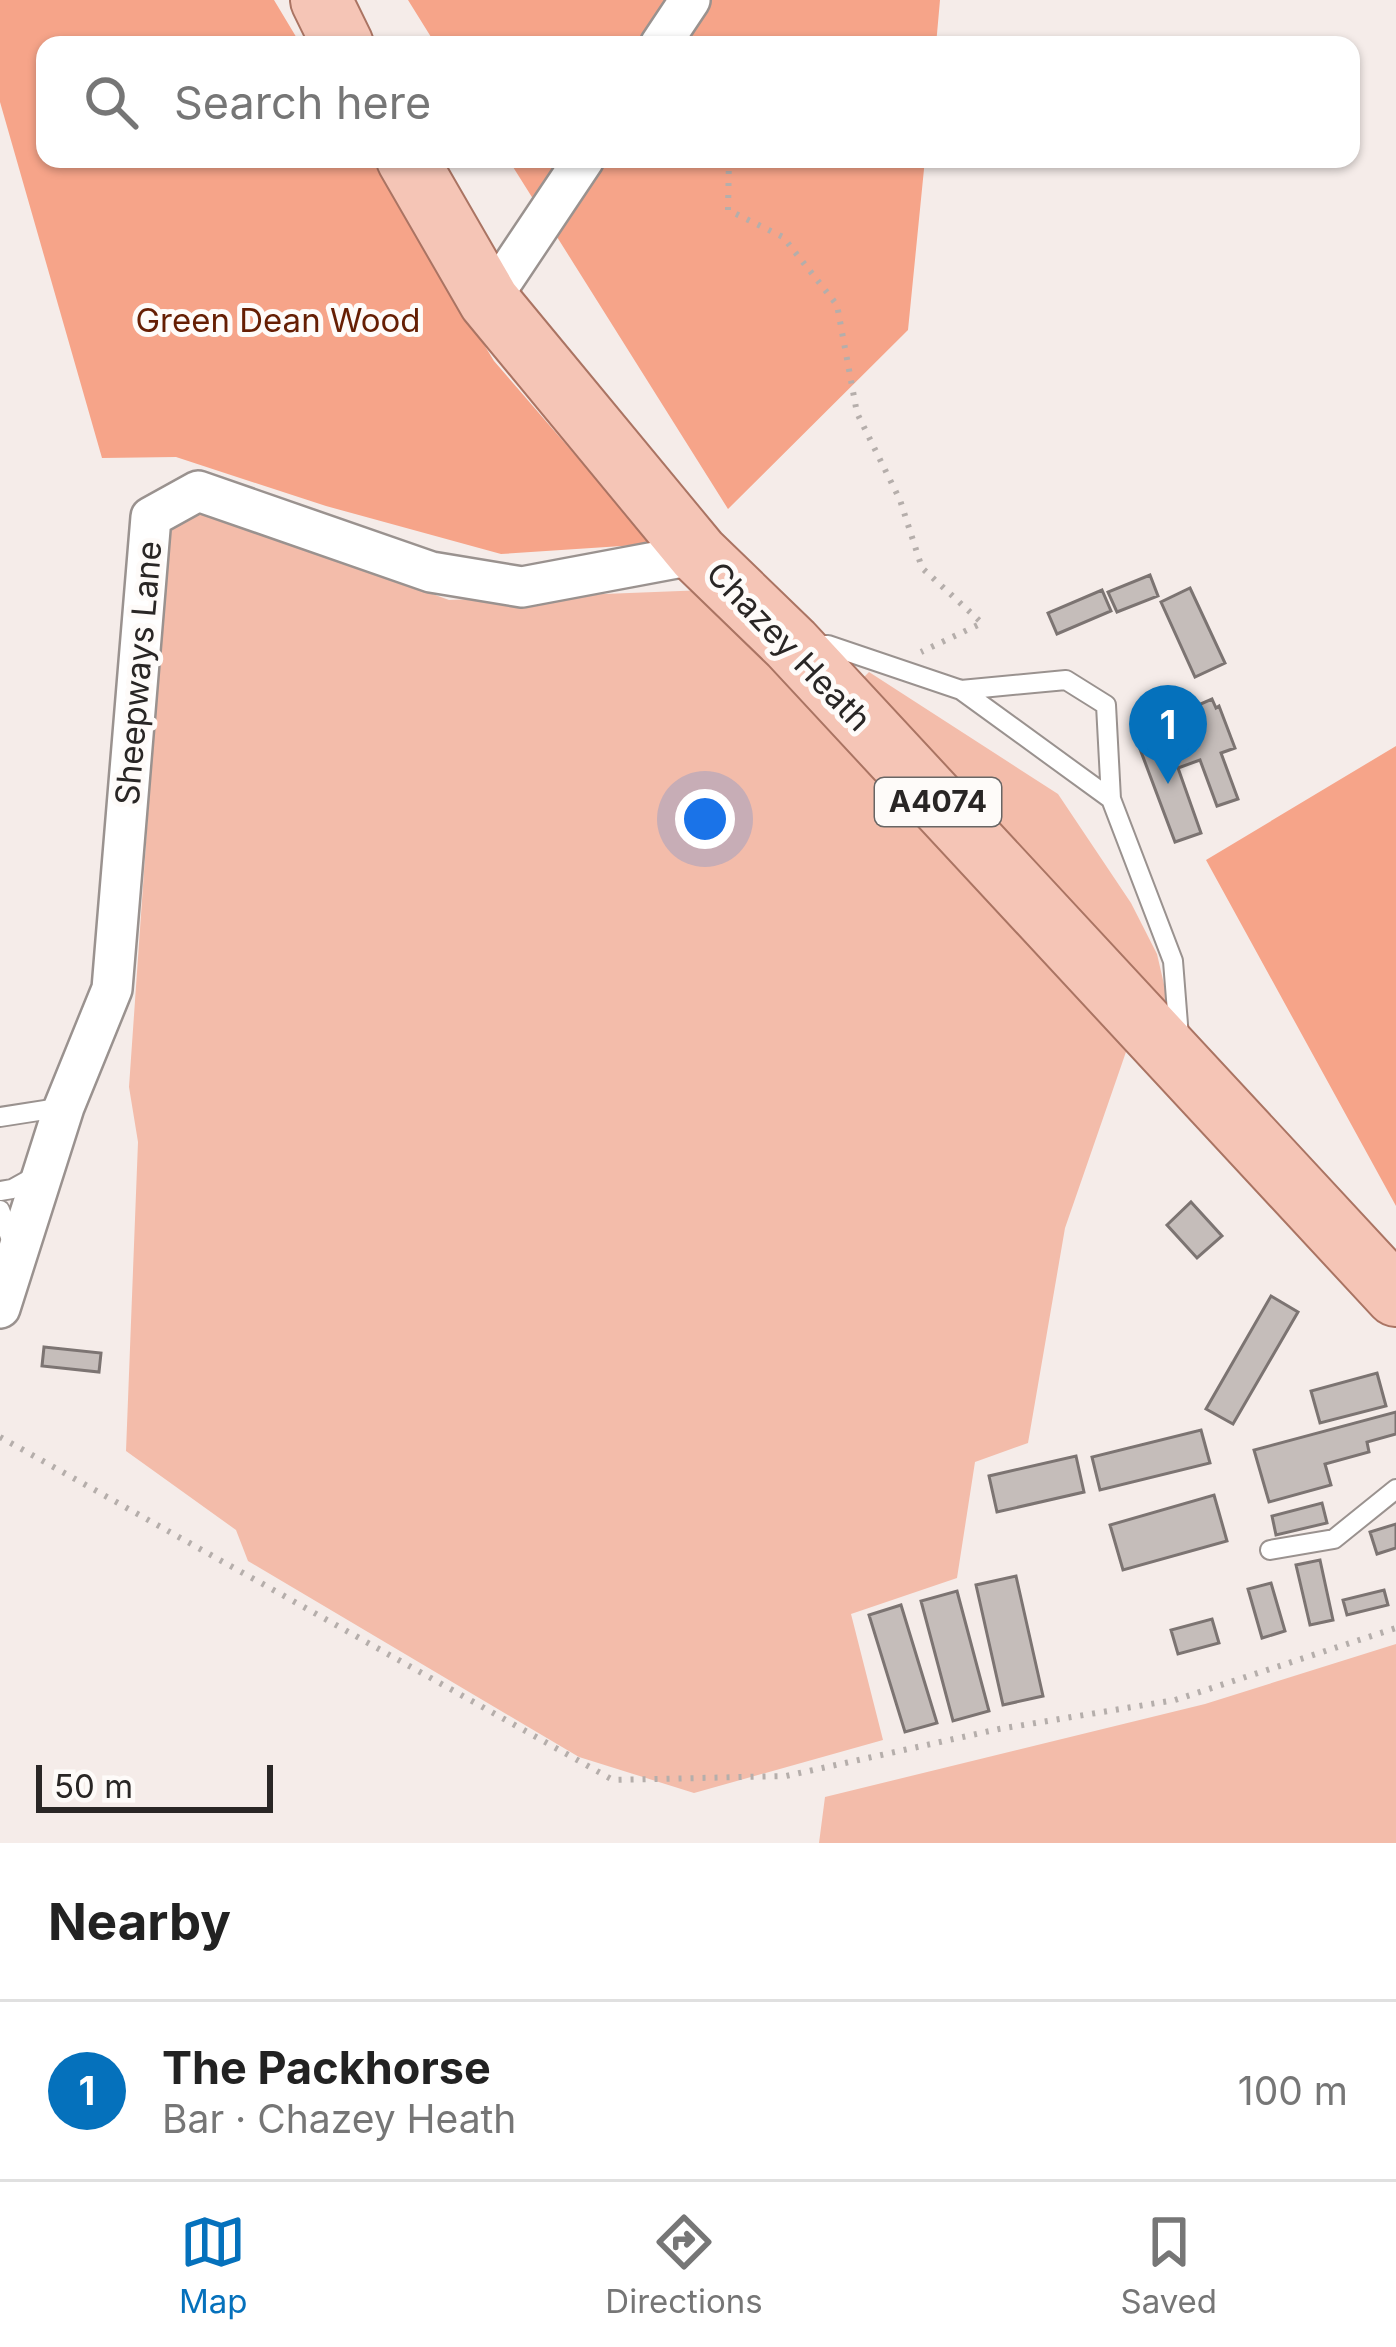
<!DOCTYPE html>
<meta charset="utf-8">
<style>
:root{--surface:#fff;--page:#f6f6f6;--text:#222;--muted:#767676;--line:#e0e0e0;--accent:#0571bc}
body{margin:0;font-family:Inter,sans-serif;background:var(--page);color:var(--text)}
.scale{position:absolute;left:36px;bottom:30px;width:237px;box-sizing:border-box;padding-left:12px;border:6px solid #292625;border-top:0;font-size:33px;line-height:42px;white-space:nowrap;color:#292625;-webkit-text-stroke:9px #fefbf9;paint-order:stroke}
.you{position:absolute;left:705px;top:819px;width:42px;height:42px;margin:-30px;border:9px solid #fff;border-radius:50%;background:#1a73e8;box-shadow:0 0 0 18px #1a73e833}
.badge{display:grid;place-items:center;width:78px;height:78px;border-radius:50%;background:var(--accent);color:#fff;font-size:39px;font-weight:700}
.pin{position:absolute;translate:-50% -99px;filter:drop-shadow(0 3px 6px #0008)}
.pin::after{content:'';position:absolute;top:63px;width:42px;height:36px;background:inherit;clip-path:polygon(0 0,100% 0,50% 100%)}
.list{margin:0;padding:0;list-style:none}
h2{display:flex;justify-content:space-between;align-items:center;height:156px;margin:0;padding:0 48px;font-size:51px}
h2 small{font-size:39px;font-weight:400;color:var(--muted)}
.list li{display:grid;grid-template-columns:78px 1fr auto;gap:36px;align-items:center;box-sizing:border-box;height:180px;padding:0 48px;border-top:3px solid var(--line)}
.list b{display:block;font-size:45px;white-space:nowrap}
.list p{margin:0;font-size:39px;white-space:nowrap;color:var(--muted)}
.list em{font-size:39px;font-style:normal;color:var(--muted)}
.icon{flex:none;width:66px;height:66px;fill:none;stroke:currentColor;stroke-width:2;stroke-linecap:round;stroke-linejoin:round}
.map{position:relative;flex:none;width:1396px;height:1843px;overflow:hidden}
.search{position:absolute;background:var(--surface);box-shadow:0 3px 9px #0004;left:36px;right:36px;top:36px;height:132px;display:flex;align-items:center;gap:30px;box-sizing:border-box;padding:0 42px;border-radius:24px;color:var(--muted);font-size:45px}
.sheet{height:336px;background:var(--surface)}
nav{display:flex;justify-content:space-around;align-items:center;box-sizing:border-box;height:168px;border-top:3px solid var(--line);background:var(--surface);font-size:33px;color:var(--muted)}
nav a{display:grid;justify-items:center;gap:6px}
nav .on{color:var(--accent)}
.map>svg:first-child{display:block}
.green{fill:#f3bcaa}
.forest{fill:#f6a489}
.building{fill:#c5bdba;stroke:#7c7472;stroke-width:3}
.lines{fill:none;stroke-linecap:round;stroke-linejoin:round}
.service-casing{stroke:#9a928f;stroke-width:22}
.minor-casing{stroke:#9a928f;stroke-width:44}
.primary-casing{stroke:#aa7463;stroke-width:64}
.path{stroke:#b5aeab;stroke-width:6;stroke-dasharray:3 9;stroke-linecap:butt}
.service{stroke:#fff;stroke-width:18}
.minor{stroke:#fff;stroke-width:39}
.primary{stroke:#f5c5b6;stroke-width:60}
.labels{text-anchor:middle;stroke-width:10;stroke-linejoin:round;paint-order:stroke}
.shield{fill:#fefbf9;stroke:#696665;stroke-width:3}
.shield-label{font-size:30px;font-weight:bold;fill:#292625}
.park-label{font-size:33px;fill:#661e03;stroke:#fefbf9}
.street-label{font-size:33px;fill:#292625;stroke:#fefbf9}
</style>
<div class="map">
<svg width="1396" height="1843" viewBox="0 0 1396 1843">
<rect width="100%" height="100%" fill="#f5ece9"/>
<path class="green" d="M 204,511 L 449,600 L 706,590 L 1127,1049 L 1065,1228 L 1028,1443 L 975,1462 L 957,1578 L 851,1614 L 883,1740 L 694,1793 L 579,1757 L 248,1561 L 236,1530 L 126,1451 L 138,1142 L 129,1087 L 168,527 Z
M 869,672 L 1058,794 L 1131,903 L 1157,954 L 1169,1006 L 1159,1011 L 855,686 Z
M 1396,1644 L 1396,1843 L 819,1843 L 825,1797 L 1205,1704 Z"/>
<path class="forest" d="M 0,0 L 274,0 L 301,45 L 45,45 L 45,159 L 371,159 L 494,361 L 652,544 L 501,554 L 326,506 L 176,457 L 102,458 L 0,102 Z
M 408,0 L 940,0 L 936,45 L 436,45 Z
M 508,159 L 925,159 L 908,330 L 728,509 Z
M 1396,746 L 1396,1206 L 1206,860 Z"/>
<path class="building" d="M 1150,575 L 1158,596 L 1117,612 L 1108,592 Z
M 1190,588 L 1225,663 L 1195,677 L 1161,602 Z
M 1102,590 L 1111,611 L 1057,634 L 1048,613 Z
M 1212,699 L 1216,708 L 1219,706 L 1235,748 L 1221,753 L 1238,799 L 1217,806 L 1200,760 L 1178,768 L 1201,833 L 1175,842 L 1134,733 Z
M 1191,1202 L 1222,1236 L 1197,1258 L 1167,1225 Z
M 1271,1296 L 1298,1312 L 1233,1424 L 1206,1409 Z
M 44,1347 L 101,1353 L 99,1372 L 42,1366 Z
M 1377,1373 L 1386,1406 L 1320,1423 L 1311,1391 Z
M 1396,1412 L 1396,1434 L 1367,1442 L 1369,1452 L 1325,1464 L 1331,1485 L 1269,1502 L 1254,1450 Z
M 1201,1430 L 1210,1463 L 1100,1490 L 1092,1457 Z
M 1076,1456 L 1084,1492 L 997,1512 L 989,1476 Z
M 1214,1495 L 1227,1541 L 1123,1570 L 1110,1525 Z
M 1322,1503 L 1327,1523 L 1276,1535 L 1272,1516 Z
M 1396,1524 L 1396,1548 L 1377,1554 L 1370,1532 Z
M 1320,1560 L 1333,1620 L 1310,1625 L 1296,1565 Z
M 1016,1576 L 1043,1696 L 1003,1705 L 976,1585 Z
M 1271,1583 L 1285,1631 L 1262,1638 L 1248,1589 Z
M 1384,1590 L 1388,1605 L 1347,1615 L 1343,1600 Z
M 957,1591 L 989,1711 L 953,1721 L 921,1601 Z
M 901,1605 L 937,1723 L 905,1732 L 869,1615 Z
M 1212,1619 L 1219,1643 L 1178,1654 L 1171,1630 Z"/>
<g class="lines">
<defs>
<path id="service" d="M 814,645 L 828,645 L 961,690 L 1111,799 L 1173,961 L 1179,1037
M 961,690 L 1066,680 L 1106,705 L 1111,799
M 0,1117 L 64,1107
M 0,1191 L 12,1189 L 39,1174
M 0,1210 L 13,1245
M 1270,1550 L 1334,1539 L 1396,1489"/>
<path id="minor" d="M 660,45 L 690,0
M 489,301 L 584,159
M 0,1308 L 64,1107 L 112,989 L 151,517 L 198,491 L 431,572 L 522,587 L 698,554"/>
<path id="primary" d="M 321,0 L 343,45
M 407,159 L 489,301 L 698,554 L 791,644 L 1396,1296"/>
</defs>
<use href="#service" class="service-casing"/>
<use href="#minor" class="minor-casing"/>
<use href="#primary" class="primary-casing"/>
<path class="path" d="M 729,159 L 728,210 L 783,237 L 837,305 L 857,413 L 900,500 L 922,568 L 982,623 L 921,652
M 0,1437 L 613,1780 L 786,1776 L 999,1729 L 1175,1700 L 1396,1628"/>
<use href="#service" class="service"/>
<use href="#minor" class="minor"/>
<use href="#primary" class="primary"/>
</g>
<g class="labels">
<rect class="shield" x="875" y="778" width="126" height="48" rx="9"/>
<g class="shield-label">
<text x="938" y="812">A4074</text>
</g>
<g class="park-label">
<text x="278" y="332">Green Dean Wood</text>
</g>
<g class="street-label">
<text transform="translate(789 646) rotate(46)" y="12">Chazey Heath</text>
<text transform="translate(138 673) rotate(-85)" y="12">Sheepways Lane</text>
</g>
</g>
</svg>
<div class="scale">50 m</div>
<div class="you"></div>
<div class="pin badge" style="left:1168px;top:784px">1</div>
<div class="search"><svg class="icon" aria-label="search" viewBox="0 0 24 24"><circle cx="10" cy="10" r="6"/><path d="M15 15l6 6"/></svg>Search here</div>
</div>
<section class="sheet">
<h2>Nearby<small></small></h2>
<ul class="list">
<li><span class="badge">1</span><div><b>The Packhorse</b><p>Bar · Chazey Heath</p></div><em>100 m</em></li>
</ul>
</section>
<nav>
<a class="on"><svg class="icon" aria-label="map" viewBox="0 0 24 24"><path d="M3 6l6-2 6 2 6-2v14l-6 2-6-2-6 2zM9 4v14M15 6v14"/></svg>Map</a>
<a><svg class="icon" aria-label="directions" viewBox="0 0 24 24"><path d="M12 3l9 9-9 9-9-9zM9 14v-3h6M13 9l2 2-2 2"/></svg>Directions</a>
<a><svg class="icon" aria-label="saved" viewBox="0 0 24 24"><path d="M7 4h10v16l-5-4-5 4z"/></svg>Saved</a>
</nav>
